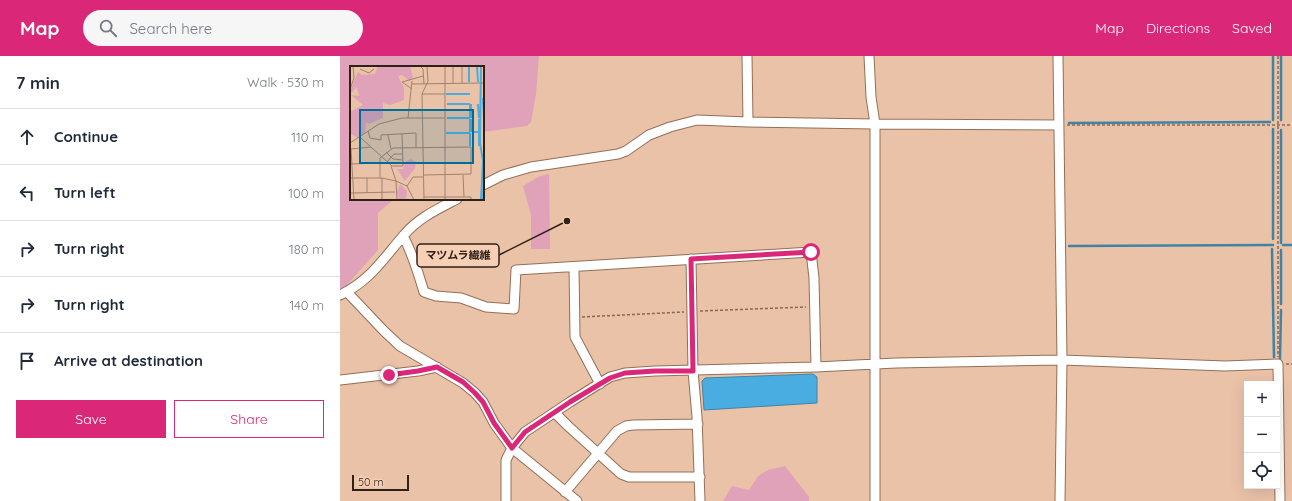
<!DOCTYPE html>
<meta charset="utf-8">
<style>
:root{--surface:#fff;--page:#f6f6f7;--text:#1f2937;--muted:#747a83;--line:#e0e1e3;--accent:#db2777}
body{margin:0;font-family:Quicksand,"Noto Sans JP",sans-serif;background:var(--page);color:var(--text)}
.controls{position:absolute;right:12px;bottom:12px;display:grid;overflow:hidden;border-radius:0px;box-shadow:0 4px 16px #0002}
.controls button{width:36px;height:36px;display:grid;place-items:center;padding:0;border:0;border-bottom:1px solid var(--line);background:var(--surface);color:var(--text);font:20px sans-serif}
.scale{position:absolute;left:12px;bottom:10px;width:57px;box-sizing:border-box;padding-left:4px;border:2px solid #302117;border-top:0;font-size:11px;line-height:14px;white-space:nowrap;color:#302117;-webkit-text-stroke:3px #f7cfb5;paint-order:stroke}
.stop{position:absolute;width:12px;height:12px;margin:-9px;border:3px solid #db2777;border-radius:50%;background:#fff}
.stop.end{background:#db2777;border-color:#fff;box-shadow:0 1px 4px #0008}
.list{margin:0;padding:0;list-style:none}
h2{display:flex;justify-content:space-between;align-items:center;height:52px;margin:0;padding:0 16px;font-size:17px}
h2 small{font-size:13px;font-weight:400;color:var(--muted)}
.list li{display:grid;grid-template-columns:26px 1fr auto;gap:12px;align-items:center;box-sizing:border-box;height:56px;padding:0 16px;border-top:1px solid var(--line)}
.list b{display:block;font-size:15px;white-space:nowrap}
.list em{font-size:13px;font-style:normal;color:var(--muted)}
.actions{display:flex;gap:8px;padding:12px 16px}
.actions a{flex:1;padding:9px 0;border:1px solid var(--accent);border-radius:0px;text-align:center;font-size:14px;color:var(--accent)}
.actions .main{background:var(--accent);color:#fff}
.icon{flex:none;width:22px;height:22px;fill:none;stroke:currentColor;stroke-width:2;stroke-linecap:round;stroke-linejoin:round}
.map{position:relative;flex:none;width:952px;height:445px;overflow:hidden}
header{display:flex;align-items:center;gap:24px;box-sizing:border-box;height:56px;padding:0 20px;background:var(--accent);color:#fff}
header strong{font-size:19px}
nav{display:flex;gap:22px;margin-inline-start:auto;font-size:14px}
.search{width:280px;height:36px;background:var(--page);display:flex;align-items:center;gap:10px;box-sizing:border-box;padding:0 14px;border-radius:22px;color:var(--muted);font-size:15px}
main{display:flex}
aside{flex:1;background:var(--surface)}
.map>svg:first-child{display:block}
.green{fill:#e0a2b9}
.water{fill:#4aade1;stroke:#4283a4}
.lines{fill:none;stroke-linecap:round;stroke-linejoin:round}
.stream{stroke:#4283a4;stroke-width:2.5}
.minor-casing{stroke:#926f57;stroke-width:11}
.path{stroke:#846958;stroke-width:1.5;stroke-dasharray:3 2;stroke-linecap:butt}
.minor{stroke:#fff;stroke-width:9}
.route{stroke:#db2777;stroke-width:5}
.inset-river{fill:none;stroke:#4aade1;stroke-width:2}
.inset-road{fill:none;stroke:#a0826e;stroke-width:1}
.view{fill:#006d99;fill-opacity:0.15;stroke:#006d99;stroke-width:2}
.inset-edge{fill:none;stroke:#302117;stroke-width:2}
.leader{fill:none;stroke:#302117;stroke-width:1.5}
.callout-dot{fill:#302117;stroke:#f7cfb5;stroke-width:1.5}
.callout{fill:#f7cfb5;stroke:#302117;stroke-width:1.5}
.callout-label{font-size:11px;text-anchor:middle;font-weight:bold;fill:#302117}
</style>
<header>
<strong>Map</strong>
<div class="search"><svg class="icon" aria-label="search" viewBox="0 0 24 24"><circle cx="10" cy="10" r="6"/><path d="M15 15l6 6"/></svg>Search here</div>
<nav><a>Map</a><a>Directions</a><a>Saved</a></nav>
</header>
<main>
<aside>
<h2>7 min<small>Walk · 530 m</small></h2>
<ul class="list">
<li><svg class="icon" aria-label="ahead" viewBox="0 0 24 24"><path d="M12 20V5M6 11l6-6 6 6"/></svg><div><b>Continue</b></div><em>110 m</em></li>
<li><svg class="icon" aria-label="left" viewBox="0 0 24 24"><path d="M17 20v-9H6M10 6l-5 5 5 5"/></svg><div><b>Turn left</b></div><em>100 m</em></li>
<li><svg class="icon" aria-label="right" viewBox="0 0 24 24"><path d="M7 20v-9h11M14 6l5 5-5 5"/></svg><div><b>Turn right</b></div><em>180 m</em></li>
<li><svg class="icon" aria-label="right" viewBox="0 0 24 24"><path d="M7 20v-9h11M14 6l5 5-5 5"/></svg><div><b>Turn right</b></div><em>140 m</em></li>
<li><svg class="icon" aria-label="arrive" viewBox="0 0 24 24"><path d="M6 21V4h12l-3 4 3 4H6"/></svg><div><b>Arrive at destination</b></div></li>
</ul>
<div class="actions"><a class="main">Save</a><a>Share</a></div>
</aside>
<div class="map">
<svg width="952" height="445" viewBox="0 0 952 445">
<rect width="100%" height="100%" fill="#eac2a8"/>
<path class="green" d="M 0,0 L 199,0 L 196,38 L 191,66 L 187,70 L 143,76 L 143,11 L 11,11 L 11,143 L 53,143 L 53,144 L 38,157 L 38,194 L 7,229 L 0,233 Z
M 209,118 L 210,193 L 191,193 L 191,159 L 183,130 L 200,120 Z
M 445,410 L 469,441 L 469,445 L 383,445 L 392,430 L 409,434 L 418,420 L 428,414 Z"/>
<path class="water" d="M 473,318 L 477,321 L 477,347 L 364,354 L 362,325 L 365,322 Z"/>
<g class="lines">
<path class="stream" d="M 933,0 L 933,64
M 941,64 L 941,0
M 729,67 L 930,66
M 933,73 L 933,183
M 941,187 L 941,74
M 943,189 L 952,189
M 729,190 L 933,189
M 932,193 L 934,301
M 941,194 L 941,248
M 940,303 L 941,254"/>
<defs>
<path id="minor" d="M 407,0 L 408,66
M 529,0 L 531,41 L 535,68 L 535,445
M 718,0 L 722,304 L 720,445
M 143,129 L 163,119 L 191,111 L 278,98 L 286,95 L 309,79 L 330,71 L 357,64 L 408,66 L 535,68 L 719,69
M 63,180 C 73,198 78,217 84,236 L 96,240 L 121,242 L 146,251 L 174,253 L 176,214 L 471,196 L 474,222 L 476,311
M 351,203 L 353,315 L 357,361 L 360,445
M 234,211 L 235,281 L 260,328
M 7,236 L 44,275 L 60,290 L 123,327 L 135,337 L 143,346 L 154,367 L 172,392 L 237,445
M 0,239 C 30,225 43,203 64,179 C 78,162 98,153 117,143
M 0,324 L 78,315 L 97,311
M 215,357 L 228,370 L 281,418 L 289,421 L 360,421
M 225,436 L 277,375 L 286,370 L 293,369 L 358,368
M 166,445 L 166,404 L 172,392 L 185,376 L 230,346 L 270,321 L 285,317 L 315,315 L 476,311 L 556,307 L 722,304 L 885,310 L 938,308 L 940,445"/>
</defs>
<use href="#minor" class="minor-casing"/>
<path class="path" d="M 938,0 L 938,301
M 727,69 L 952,69
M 360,255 L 466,251
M 242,261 L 344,256
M 946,308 L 952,308"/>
<use href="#minor" class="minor"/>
</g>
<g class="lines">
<path class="route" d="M 49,319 L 78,315 L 97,311 L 123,326 L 135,337 L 143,346 L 154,367 L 172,392 L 185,376 L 230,346 L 270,322 L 285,317 L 315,315 L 353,315 L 351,203 L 471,196"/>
</g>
<g transform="translate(10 10)">
<rect width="134" height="134" fill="#eac2a8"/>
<path d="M 28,0 L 60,0 L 63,11 L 60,15 L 52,9 L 48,10 L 54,22 L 54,34 L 40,39 L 33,37 L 33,52 L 19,58 L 16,56 L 15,67 L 8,72 L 0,67 L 0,46 L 13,39 L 1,29 L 9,30 L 7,21 L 0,28 L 0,24 L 8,6 L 12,9 L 25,8 ZM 61,93 L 66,96 L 65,102 L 55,115 L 47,103 L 53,103 L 56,95 ZM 50,118 L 57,125 L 56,134 L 49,134 L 47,126 Z" fill="#e0a2b9"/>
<path class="inset-river" d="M 127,0 L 128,16M 119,16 L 119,0M 96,28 L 120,28M 133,32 L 134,52M 97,38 L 120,38M 128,38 L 129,52M 120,39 L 120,52M 97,52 L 120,52M 121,52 L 121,38M 120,53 L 120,66M 134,53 L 134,81M 121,66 L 121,53M 122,66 L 129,66 L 129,53M 96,67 L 120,67M 120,67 L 120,80M 129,67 L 129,80M 134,88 L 134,104M 131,134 L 133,95 L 130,77 L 131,0M 133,134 L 134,120"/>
<path class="inset-road" d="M 70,0 L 73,3 L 74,18M 95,0 L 95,134M 103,0 L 103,17M 10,3 L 19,7 L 24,3M 112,17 L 112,0M 62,18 L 134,17M 0,23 L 4,12 L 3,0M 62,23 L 52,16 L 73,10M 72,28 L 95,28M 58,52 L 62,15M 18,65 L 20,72 L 31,74 L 31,69 L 66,67 L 66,81M 38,69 L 41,83M 11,72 L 42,100 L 53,100 L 52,68M 0,77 L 29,58 L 52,52 L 95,52M 0,83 L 21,81M 1,83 L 4,134M 36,86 L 43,93 L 53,94M 37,96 L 44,88 L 52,88M 0,98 L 30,97M 41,100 L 46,115 L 47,134M 113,109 L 114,131M 0,112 L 32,112 L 46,115 L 57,120 L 64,134M 17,112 L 17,126M 30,112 L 30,92 L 43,82 L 121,81 L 121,108 L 73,109M 32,112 L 32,134M 57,120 L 63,111 L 73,111M 0,127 L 45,126M 74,131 L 121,131 L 121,134M 74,134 L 72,28 L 78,15 L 77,0"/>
<path class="view" d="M 10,44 L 123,44 L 123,97 L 10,97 Z"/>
<rect width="134" height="134" class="inset-edge"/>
</g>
<path class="leader" d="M227 165L159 199"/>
<circle class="callout-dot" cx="227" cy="165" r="4"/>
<rect class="callout" x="77" y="188" width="82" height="23" rx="4"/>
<g class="callout-label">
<text x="118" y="203">マツムラ繊維</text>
</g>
</svg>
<div class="controls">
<button>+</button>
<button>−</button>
<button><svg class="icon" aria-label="locate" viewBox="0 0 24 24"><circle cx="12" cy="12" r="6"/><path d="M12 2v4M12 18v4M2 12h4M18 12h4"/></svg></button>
</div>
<div class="scale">50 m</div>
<div class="stop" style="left:471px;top:196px"></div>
<div class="stop end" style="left:49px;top:319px"></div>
</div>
</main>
